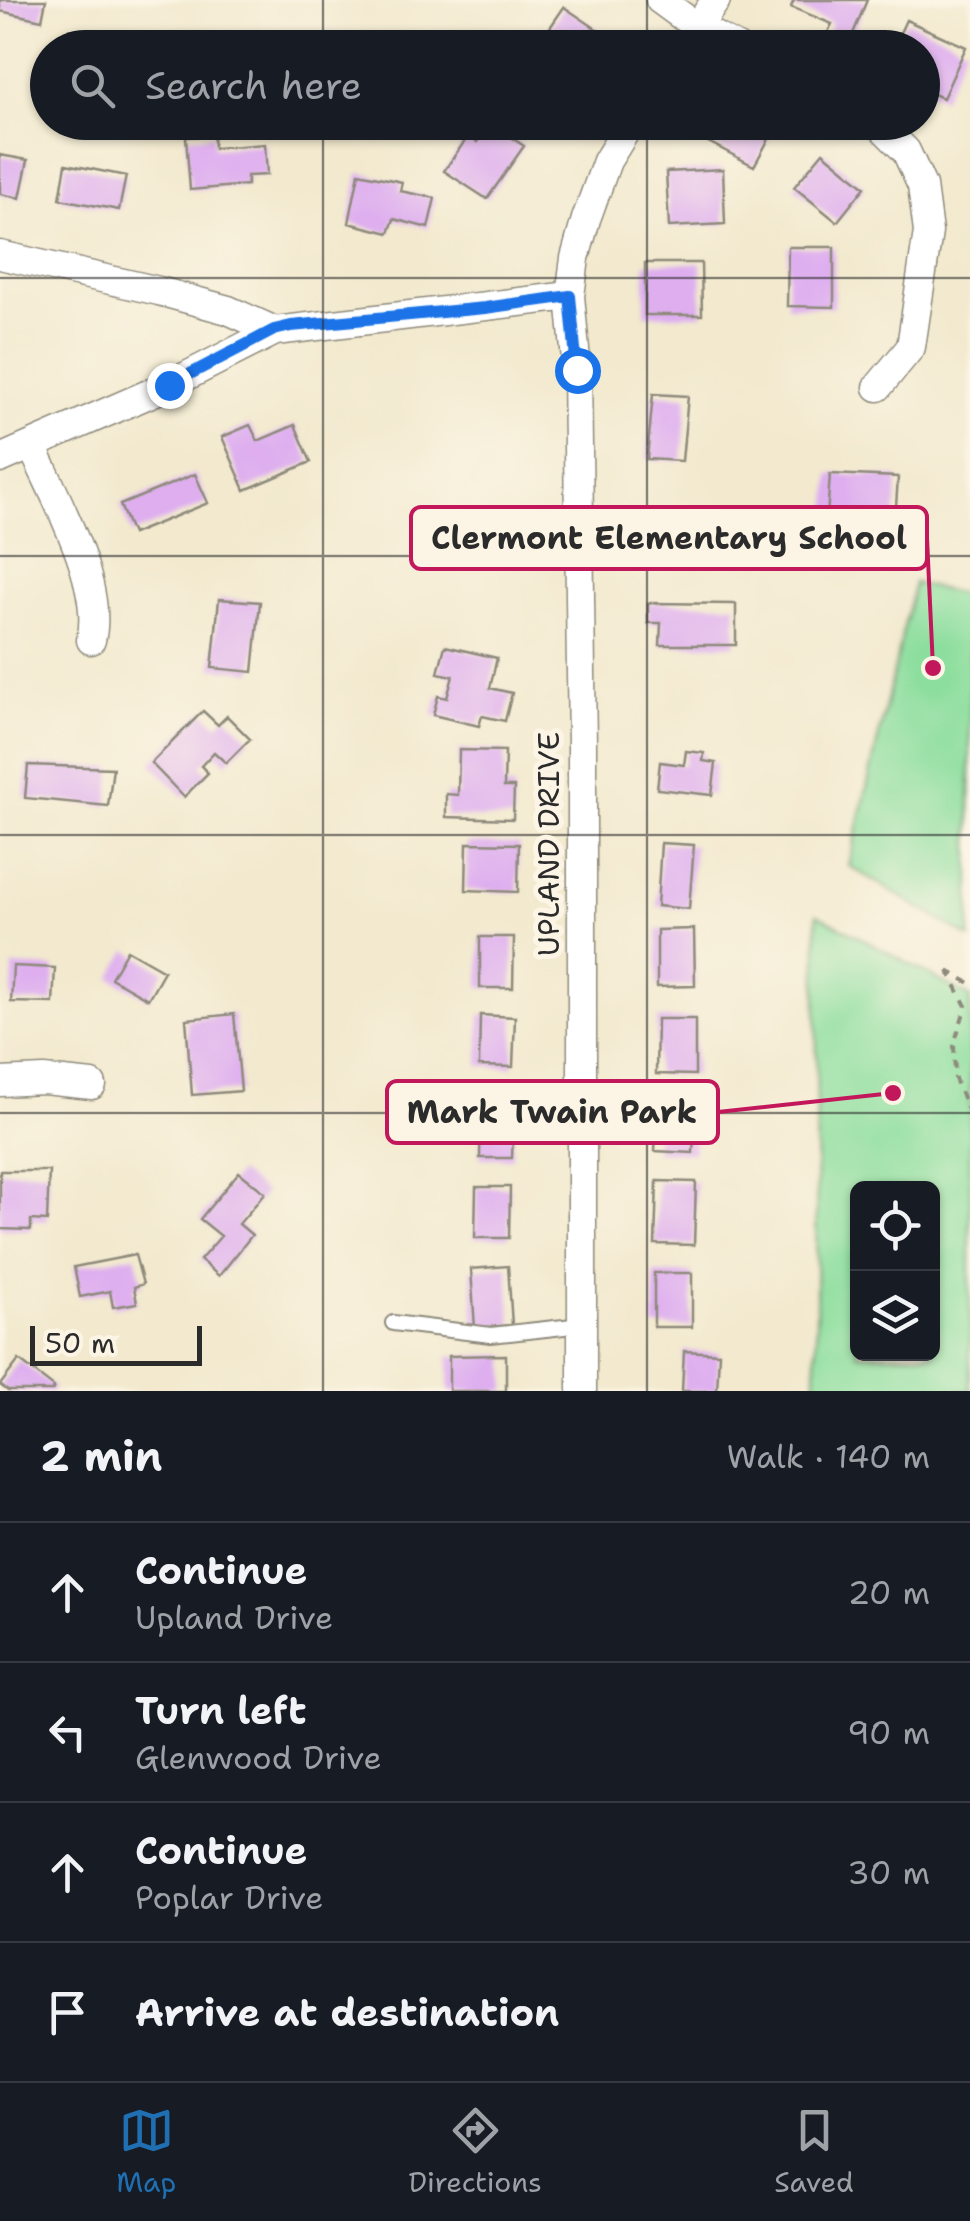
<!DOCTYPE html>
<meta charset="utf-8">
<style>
:root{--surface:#171b24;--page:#242831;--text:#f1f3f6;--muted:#9ea1a6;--line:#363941;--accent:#1f6fb2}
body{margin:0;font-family:"Shantell Sans",sans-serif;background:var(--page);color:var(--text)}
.controls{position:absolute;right:30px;bottom:30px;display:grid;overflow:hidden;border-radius:15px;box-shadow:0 2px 8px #0004}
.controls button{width:90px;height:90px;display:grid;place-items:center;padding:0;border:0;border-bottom:2px solid var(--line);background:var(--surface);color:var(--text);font:50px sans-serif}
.scale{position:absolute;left:30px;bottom:25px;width:172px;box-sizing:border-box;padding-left:10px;border:5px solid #2b2b2b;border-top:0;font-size:28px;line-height:35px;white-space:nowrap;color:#2b2b2b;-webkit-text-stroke:8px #fcf5e5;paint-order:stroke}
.stop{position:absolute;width:30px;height:30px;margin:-22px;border:8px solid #1a73e8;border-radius:50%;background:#fff}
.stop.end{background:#1a73e8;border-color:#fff;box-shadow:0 2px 10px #0008}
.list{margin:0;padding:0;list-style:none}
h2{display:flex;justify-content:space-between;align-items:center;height:130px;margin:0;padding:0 40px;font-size:42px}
h2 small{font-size:32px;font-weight:400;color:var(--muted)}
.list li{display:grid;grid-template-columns:65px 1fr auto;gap:30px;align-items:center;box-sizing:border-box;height:140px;padding:0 40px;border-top:2px solid var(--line)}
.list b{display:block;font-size:38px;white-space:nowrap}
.list p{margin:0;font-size:32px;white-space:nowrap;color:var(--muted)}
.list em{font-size:32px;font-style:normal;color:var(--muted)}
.icon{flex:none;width:55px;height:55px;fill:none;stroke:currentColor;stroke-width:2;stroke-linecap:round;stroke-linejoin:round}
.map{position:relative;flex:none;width:970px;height:1391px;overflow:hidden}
.search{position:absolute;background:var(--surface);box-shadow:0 2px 8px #0004;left:30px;right:30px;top:30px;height:110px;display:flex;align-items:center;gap:25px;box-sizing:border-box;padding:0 35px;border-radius:55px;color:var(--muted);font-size:38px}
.sheet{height:690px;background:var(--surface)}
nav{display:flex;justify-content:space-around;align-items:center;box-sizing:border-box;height:140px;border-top:2px solid var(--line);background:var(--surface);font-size:28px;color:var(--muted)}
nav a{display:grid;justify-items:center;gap:5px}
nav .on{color:var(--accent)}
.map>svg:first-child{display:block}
.green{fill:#8cde9e;stroke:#5c8464;stroke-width:2.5;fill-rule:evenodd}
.building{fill:#deaeef}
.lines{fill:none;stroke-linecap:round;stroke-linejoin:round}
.lane-casing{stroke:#8e8a7c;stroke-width:18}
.street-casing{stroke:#8e8a7c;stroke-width:31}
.path{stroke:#8e8a7c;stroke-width:4;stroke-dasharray:8 8;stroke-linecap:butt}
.lane{stroke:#fff;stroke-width:14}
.street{stroke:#fff;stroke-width:28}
.route{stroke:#1a73e8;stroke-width:12}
.grid{fill:none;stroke:#2b2b2b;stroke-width:2.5;stroke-opacity:0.55}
.labels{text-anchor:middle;stroke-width:10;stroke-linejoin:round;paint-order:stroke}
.street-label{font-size:30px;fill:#2b2b2b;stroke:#fcf5e5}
.leader{fill:none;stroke:#c2185b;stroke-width:4}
.callout-dot{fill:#c2185b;stroke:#fcf5e5;stroke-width:4}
.callout{fill:#fcf5e5;stroke:#c2185b;stroke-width:4}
.callout-label{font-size:32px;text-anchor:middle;font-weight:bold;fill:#2b2b2b}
</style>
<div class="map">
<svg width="970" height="1391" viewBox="0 0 970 1391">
<rect width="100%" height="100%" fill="#fcf5e5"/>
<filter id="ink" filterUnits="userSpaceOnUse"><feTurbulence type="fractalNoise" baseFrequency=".01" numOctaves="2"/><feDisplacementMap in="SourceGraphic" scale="20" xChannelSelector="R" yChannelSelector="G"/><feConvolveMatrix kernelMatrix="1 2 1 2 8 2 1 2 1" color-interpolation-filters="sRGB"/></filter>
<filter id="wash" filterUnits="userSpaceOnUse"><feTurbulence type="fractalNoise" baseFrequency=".0048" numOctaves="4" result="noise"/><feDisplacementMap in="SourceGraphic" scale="40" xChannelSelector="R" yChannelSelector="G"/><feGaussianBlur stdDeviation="2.25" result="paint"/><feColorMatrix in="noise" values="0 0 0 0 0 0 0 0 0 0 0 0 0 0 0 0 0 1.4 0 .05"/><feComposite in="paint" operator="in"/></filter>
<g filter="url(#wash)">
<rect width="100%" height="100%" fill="#f2e9ce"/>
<path class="green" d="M 914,583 L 970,596 L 970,938 L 849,866 Z
M 817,914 L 970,997 L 970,1391 L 816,1391 ZM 858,1188 L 932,1188 L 932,1354 L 858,1354 Z"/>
<g id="blocks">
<path class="building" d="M 0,0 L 46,0 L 42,20 L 0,11 Z
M 794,0 L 867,0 L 850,41 L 828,32 L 832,24 L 791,7 Z
M 564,7 L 607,36 L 599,48 L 570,48 L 547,32 Z
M 906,20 L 966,47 L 943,98 L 924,90 L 928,79 L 922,76 L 922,48 L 893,48 Z
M 704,122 L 770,122 L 776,126 L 754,166 L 697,136 Z
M 490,123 L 524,146 L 487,199 L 444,171 L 469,135 L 477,142 Z
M 213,135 L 214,148 L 265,144 L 267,175 L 247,176 L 247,185 L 190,190 L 186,137 Z
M 823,152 L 865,187 L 837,222 L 794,187 Z
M 0,155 L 28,160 L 20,198 L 0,194 Z
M 66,164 L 126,176 L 119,210 L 60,199 Z
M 723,169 L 725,224 L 669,227 L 666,172 Z
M 359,173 L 402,182 L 400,191 L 435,198 L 428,228 L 394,219 L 389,233 L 349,223 Z
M 788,247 L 834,247 L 834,307 L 787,306 Z
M 645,263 L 701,263 L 702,315 L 645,315 Z
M 653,394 L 688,396 L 682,461 L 647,459 Z
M 250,425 L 258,441 L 295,425 L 311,462 L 245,490 L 222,437 Z
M 195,474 L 208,503 L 132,534 L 120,505 Z
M 830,474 L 898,477 L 895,521 L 827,518 Z
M 219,599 L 260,602 L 253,672 L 212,668 Z
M 648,603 L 736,604 L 736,645 L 660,645 L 661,623 L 648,623 Z
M 445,646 L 497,658 L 490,688 L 512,693 L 505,721 L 482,716 L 479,726 L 433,715 L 438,696 L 447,698 L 453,676 L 438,673 Z
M 203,711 L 218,725 L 227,716 L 250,739 L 226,763 L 214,752 L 201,766 L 208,773 L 184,797 L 151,763 Z
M 459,750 L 505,751 L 504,787 L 514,787 L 513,819 L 446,817 L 446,794 L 458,795 Z
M 686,751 L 704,753 L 703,761 L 716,763 L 712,795 L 657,789 L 660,762 L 684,765 Z
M 28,765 L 113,768 L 108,806 L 25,798 Z
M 467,843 L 519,844 L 518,892 L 466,890 Z
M 661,843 L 694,845 L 689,909 L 657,906 Z
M 694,929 L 695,986 L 657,987 L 657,930 Z
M 480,937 L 514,937 L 513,988 L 480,988 Z
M 127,950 L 164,971 L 148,999 L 111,978 Z
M 13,966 L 55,968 L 53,1003 L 11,1002 Z
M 234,1014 L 241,1091 L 192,1095 L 186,1019 Z
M 480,1015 L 515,1017 L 513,1067 L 479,1066 Z
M 657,1019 L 695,1019 L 695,1075 L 656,1074 Z
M 658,1097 L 696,1099 L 693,1153 L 655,1151 Z
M 481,1107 L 514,1108 L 512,1158 L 480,1158 Z
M 0,1171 L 49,1171 L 47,1221 L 31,1220 L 31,1230 L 0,1229 Z
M 239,1172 L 265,1193 L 239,1224 L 252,1235 L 219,1276 L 200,1260 L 221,1236 L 200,1219 Z
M 657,1181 L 696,1182 L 694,1245 L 655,1244 Z
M 476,1187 L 510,1187 L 509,1238 L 475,1238 Z
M 135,1255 L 143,1284 L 134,1287 L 137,1303 L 113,1307 L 110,1291 L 80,1297 L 74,1267 Z
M 508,1266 L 512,1325 L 475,1328 L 471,1269 Z
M 654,1273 L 692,1273 L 692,1327 L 654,1327 Z
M 684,1351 L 719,1353 L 717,1391 L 682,1391 Z
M 506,1355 L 506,1391 L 449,1391 L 449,1356 Z
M 19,1360 L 54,1387 L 52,1391 L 8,1391 L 0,1385 Z"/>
</g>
</g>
<g filter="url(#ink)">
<use href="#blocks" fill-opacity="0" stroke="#8e8a7c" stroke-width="2.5"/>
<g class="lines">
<defs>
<path id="lane" d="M 393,1323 L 491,1335 L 582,1325"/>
<path id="street" d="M 660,0 L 697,27 L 737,48
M 683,48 L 716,0
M 877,122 L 906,151 L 922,186 L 928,232 L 911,347 L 878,387
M 0,255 L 159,291 L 228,310 L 275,331 L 570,296
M 32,446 C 54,496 105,585 91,640
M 0,459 L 169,385 L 275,331
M 0,1082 L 44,1080 L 92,1085
M 582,1391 L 582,747 L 577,371 L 570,296 L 575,258 L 586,219 L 607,161 L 631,122"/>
</defs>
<use href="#lane" class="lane-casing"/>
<use href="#street" class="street-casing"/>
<path class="path" d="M 948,971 L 966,1006 L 954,1044 L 955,1079 L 970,1114
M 948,971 L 970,983"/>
<use href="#lane" class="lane"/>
<use href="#street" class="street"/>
</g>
</g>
<g class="lines" filter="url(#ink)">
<path class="route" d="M 169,385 L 274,330 L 291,326 L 485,308 L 570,296 L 577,370"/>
</g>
<path class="grid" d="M 323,0 L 323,48M 647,0 L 647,48M 323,122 L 323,1391M 647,122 L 647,1391M 0,278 L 970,278M 0,556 L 970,556M 0,835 L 970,835M 0,1113 L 970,1113"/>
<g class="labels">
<g class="street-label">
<text transform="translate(549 844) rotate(-90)" y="10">UPLAND DRIVE</text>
</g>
</g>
<path class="leader" d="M933 668L927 538M893 1093L718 1112"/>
<g class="callout-dot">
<circle cx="933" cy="668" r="10"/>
<circle cx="893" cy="1093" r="10"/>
</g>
<g class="callout">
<rect x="411" y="507" width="516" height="62" rx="10"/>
<rect x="387" y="1081" width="331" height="62" rx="10"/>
</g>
<g class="callout-label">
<text x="669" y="549">Clermont Elementary School</text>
<text x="552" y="1123">Mark Twain Park</text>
</g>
</svg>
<div class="controls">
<button><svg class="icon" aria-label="locate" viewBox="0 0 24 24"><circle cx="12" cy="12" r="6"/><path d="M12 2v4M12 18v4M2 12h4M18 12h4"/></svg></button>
<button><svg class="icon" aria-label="layers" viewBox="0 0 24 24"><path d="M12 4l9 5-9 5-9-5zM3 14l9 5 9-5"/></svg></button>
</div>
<div class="scale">50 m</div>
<div class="stop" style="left:577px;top:370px"></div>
<div class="stop end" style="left:169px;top:385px"></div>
<div class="search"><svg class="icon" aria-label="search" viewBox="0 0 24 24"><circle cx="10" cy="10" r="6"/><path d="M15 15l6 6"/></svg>Search here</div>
</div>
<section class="sheet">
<h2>2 min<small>Walk · 140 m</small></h2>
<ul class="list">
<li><svg class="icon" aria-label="ahead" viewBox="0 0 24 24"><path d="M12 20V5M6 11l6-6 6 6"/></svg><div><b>Continue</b><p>Upland Drive</p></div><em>20 m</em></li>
<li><svg class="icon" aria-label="left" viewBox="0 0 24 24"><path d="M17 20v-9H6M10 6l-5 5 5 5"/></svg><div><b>Turn left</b><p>Glenwood Drive</p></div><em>90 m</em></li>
<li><svg class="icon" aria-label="ahead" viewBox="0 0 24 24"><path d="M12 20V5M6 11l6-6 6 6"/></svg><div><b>Continue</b><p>Poplar Drive</p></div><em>30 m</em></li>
<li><svg class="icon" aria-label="arrive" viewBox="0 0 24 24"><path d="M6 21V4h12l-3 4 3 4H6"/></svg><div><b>Arrive at destination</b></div></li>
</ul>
</section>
<nav>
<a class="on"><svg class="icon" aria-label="map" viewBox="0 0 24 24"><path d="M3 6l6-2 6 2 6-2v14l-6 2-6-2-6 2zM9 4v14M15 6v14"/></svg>Map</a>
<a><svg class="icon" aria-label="directions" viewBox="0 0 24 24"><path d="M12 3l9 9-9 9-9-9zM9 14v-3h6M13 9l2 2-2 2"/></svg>Directions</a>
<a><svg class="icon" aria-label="saved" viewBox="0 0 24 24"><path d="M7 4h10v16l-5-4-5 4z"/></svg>Saved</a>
</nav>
